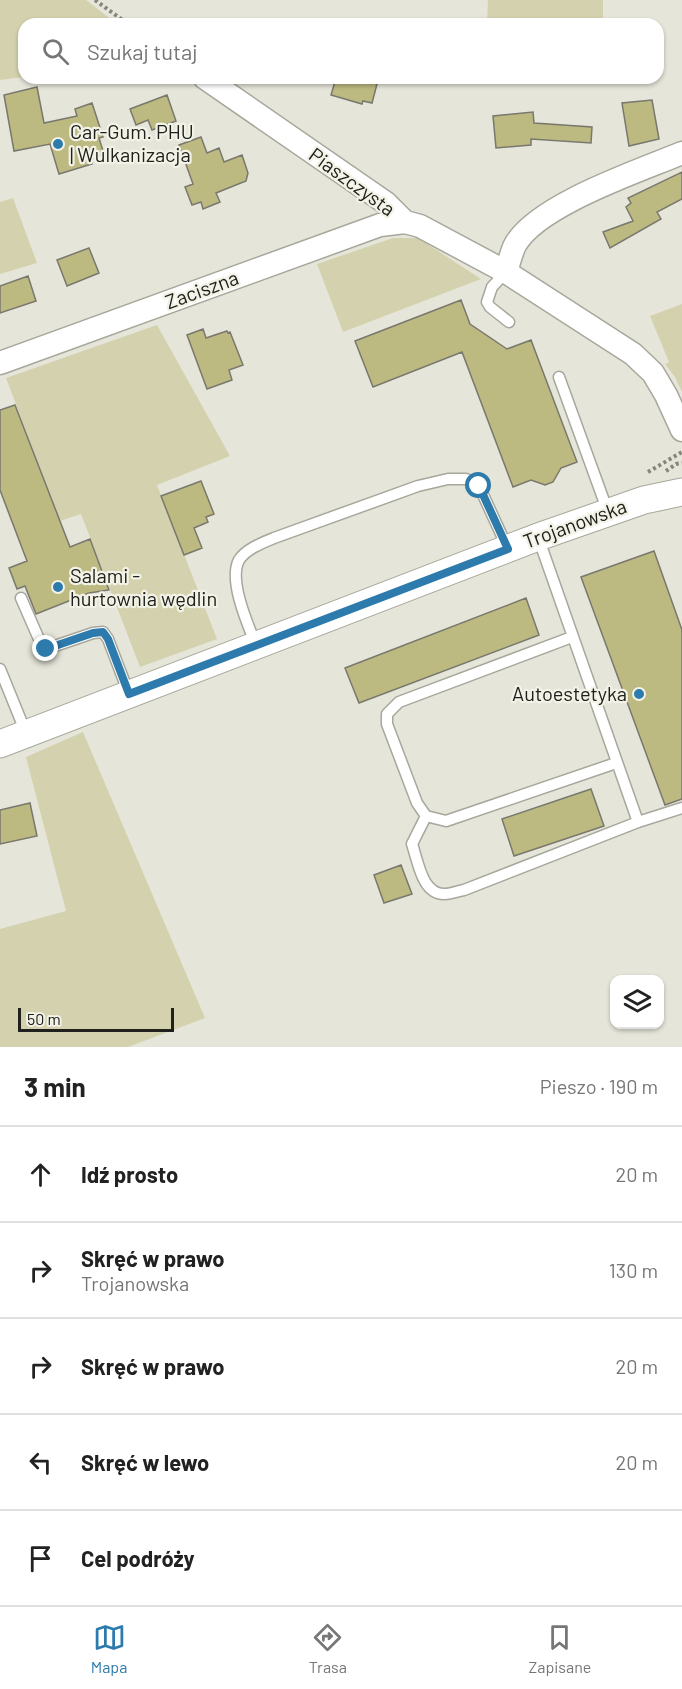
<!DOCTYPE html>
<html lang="pl">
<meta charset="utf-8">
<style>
:root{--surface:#fff;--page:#f6f6f6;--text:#222;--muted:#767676;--line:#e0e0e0;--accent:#2d7aac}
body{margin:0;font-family:Barlow,sans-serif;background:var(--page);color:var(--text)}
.controls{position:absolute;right:18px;bottom:18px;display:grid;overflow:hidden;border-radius:12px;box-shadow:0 2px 4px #0004}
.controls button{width:54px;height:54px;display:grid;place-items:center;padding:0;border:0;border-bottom:2px solid var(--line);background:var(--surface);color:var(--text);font:30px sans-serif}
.scale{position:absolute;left:18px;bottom:15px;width:156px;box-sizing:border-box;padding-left:6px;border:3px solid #20201c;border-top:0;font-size:16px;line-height:21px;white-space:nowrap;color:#20201c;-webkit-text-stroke:4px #f2f2e6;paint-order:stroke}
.stop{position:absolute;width:18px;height:18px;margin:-14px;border:4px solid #2d7aac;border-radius:50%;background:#fff}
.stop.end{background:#2d7aac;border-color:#fff;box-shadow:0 2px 6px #0008}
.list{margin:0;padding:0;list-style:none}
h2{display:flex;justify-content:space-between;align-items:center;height:78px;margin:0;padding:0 24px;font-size:26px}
h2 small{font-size:20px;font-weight:400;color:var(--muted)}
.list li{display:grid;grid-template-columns:39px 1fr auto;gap:18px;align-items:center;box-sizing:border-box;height:96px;padding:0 24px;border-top:2px solid var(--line)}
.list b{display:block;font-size:22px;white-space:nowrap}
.list p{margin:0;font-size:20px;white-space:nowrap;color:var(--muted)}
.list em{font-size:20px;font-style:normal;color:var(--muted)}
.icon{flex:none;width:33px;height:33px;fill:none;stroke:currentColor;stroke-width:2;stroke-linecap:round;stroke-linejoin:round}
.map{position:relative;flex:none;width:682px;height:1047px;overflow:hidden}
.search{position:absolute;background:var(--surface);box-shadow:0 2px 4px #0004;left:18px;right:18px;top:18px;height:66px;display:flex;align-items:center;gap:15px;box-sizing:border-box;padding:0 21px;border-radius:18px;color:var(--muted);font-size:22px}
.sheet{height:558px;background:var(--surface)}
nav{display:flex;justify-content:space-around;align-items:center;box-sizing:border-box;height:84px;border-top:2px solid var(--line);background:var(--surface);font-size:16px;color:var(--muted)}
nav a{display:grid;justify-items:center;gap:3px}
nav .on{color:var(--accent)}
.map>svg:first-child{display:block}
.green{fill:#d4d2ae}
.building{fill:#bcb981;stroke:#79786e;stroke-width:1.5}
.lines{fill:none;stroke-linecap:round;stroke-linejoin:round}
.service-casing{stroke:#a7a79c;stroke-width:13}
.minor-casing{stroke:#a7a79c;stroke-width:25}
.tertiary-casing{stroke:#a7a79c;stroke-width:29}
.path{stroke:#86867e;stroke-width:4;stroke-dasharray:3 3;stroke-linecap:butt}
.service{stroke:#fff;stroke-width:10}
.minor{stroke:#fff;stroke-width:22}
.tertiary{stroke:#fff;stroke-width:27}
.route{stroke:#2d7aac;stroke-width:8}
.poi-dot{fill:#2d7aac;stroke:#f2f2e6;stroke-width:2}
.labels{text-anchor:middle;stroke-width:4.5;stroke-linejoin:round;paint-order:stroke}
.poi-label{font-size:20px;fill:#20201c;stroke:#f2f2e6;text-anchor:start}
.street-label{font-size:20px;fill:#20201c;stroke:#f2f2e6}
</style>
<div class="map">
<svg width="682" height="1047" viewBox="0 0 682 1047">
<rect width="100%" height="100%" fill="#e5e5d9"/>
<path class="green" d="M 0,0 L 86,0 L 112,20 L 108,24 L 24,24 L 24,77 L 0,80 Z
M 488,0 L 603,0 L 603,24 L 487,24 Z
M 13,198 L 37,263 L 0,274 L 0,202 Z
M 393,238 L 418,238 L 481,279 L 343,332 L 317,264 Z
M 682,304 L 682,392 L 675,377 L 665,364 L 669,362 L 650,316 Z
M 157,325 L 230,456 L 157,485 L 217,639 L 140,667 L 81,514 L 60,521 L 6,378 Z
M 83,732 L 205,1018 L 128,1047 L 0,1047 L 0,929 L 66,911 L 26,757 Z"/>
<path class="building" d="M 336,78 L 355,78 L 377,84 L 372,103 L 363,101 L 362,104 L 331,95 Z
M 37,87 L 44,123 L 77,116 L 75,109 L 92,103 L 103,137 L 99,138 L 104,154 L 91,159 L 92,164 L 59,174 L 50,144 L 14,151 L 4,95 Z
M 167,95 L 176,121 L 152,130 L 148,120 L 136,125 L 130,109 Z
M 652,100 L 659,139 L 629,146 L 622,103 Z
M 533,112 L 534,123 L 592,127 L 591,143 L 531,139 L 531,145 L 496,148 L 493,116 Z
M 201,137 L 207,153 L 219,148 L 224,162 L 242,155 L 248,173 L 246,181 L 216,193 L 220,202 L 203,209 L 201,202 L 192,205 L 185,187 L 193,184 L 179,145 Z
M 682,172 L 682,199 L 657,212 L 661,219 L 610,248 L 603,232 L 633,221 L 626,207 L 631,203 L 628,198 Z
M 89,248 L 99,273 L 67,286 L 57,260 Z
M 28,276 L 36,301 L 0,313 L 0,286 Z
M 461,300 L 470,324 L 507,349 L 531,340 L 577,462 L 561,468 L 553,482 L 545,485 L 531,480 L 513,487 L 462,352 L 373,387 L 355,341 Z
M 203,329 L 206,338 L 227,331 L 228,333 L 230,332 L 243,365 L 229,370 L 232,380 L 207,389 L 187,335 Z
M 15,405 L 70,547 L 90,539 L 109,590 L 89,593 L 36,614 L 25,586 L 17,589 L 9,568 L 27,561 L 0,490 L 0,410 Z
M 201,481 L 214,514 L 206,517 L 208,522 L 194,528 L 202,548 L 184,555 L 161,496 Z
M 654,551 L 682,630 L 682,799 L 665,805 L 581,577 Z
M 526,598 L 539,635 L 359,703 L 345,668 Z
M 591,789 L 604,826 L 514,856 L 502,819 Z
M 30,803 L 37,836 L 0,844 L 0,810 Z
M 401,865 L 412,894 L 384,903 L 374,875 Z"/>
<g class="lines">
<defs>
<path id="service" d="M 506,272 L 492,287 L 487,302 L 490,307 L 509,322
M 559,377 L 608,512
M 538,537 L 638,822 L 682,808
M 21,598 L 38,637 L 46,649 L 93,633 L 103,632 L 108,639 L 129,694
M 572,637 L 399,702 L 387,714 L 387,724 L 417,803 L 426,816 L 446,821 L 616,763
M 256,645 C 248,625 228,580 239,560 C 246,549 262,543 274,538 L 418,486 L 448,479 L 466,479 L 479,486 L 508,549
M 0,669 L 26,733
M 426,816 L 412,844 C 418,861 422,895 445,894 C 451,894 458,891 464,890 L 638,822"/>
<path id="minor" d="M 205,78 L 386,203 L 405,222 L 420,226 L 506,272 L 633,354 L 653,373 L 666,395 L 682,430
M 506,272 C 509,263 511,253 515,245 C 537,205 639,171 682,153
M 0,363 L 380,225 L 405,222"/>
<path id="tertiary" d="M 0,744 L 538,537 L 644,500 L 682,492"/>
</defs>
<use href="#service" class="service-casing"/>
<use href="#minor" class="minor-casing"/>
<use href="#tertiary" class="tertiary-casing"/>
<path class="path" d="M 95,0 L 128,24
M 666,471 L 676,464 L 682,463
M 648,472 L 682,452"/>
<use href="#service" class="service"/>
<use href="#minor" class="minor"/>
<use href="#tertiary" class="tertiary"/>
</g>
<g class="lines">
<path class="route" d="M 46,649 L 93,633 L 103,632 L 108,639 L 129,694 L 508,549 L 479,486"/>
</g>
<g class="poi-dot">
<circle cx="58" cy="144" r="6"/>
<circle cx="58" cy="587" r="6"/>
<circle cx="639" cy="694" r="6"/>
</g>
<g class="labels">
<g class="poi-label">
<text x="70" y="139">Car-Gum. PHU<tspan x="70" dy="23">| Wulkanizacja</tspan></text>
<text x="70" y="583">Salami -<tspan x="70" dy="23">hurtownia wędlin</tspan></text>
<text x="627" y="701" text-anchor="end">Autoestetyka</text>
</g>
<g class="street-label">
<text transform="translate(352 182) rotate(36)" y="7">Piaszczysta</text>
<text transform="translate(202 290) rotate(-20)" y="7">Zaciszna</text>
<text transform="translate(575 524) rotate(-20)" y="7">Trojanowska</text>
</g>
</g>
</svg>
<div class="controls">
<button><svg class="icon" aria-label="layers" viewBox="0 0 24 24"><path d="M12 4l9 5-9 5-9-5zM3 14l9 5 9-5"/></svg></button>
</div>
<div class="scale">50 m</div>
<div class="stop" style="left:479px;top:486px"></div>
<div class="stop end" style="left:46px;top:649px"></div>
<div class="search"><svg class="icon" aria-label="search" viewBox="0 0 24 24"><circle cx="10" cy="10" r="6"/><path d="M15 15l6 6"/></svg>Szukaj tutaj</div>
</div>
<section class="sheet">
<h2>3 min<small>Pieszo · 190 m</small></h2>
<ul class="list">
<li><svg class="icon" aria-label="ahead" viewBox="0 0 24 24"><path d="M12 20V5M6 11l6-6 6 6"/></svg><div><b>Idź prosto</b></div><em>20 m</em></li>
<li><svg class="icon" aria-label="right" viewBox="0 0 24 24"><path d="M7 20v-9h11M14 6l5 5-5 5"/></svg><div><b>Skręć w prawo</b><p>Trojanowska</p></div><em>130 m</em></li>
<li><svg class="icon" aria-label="right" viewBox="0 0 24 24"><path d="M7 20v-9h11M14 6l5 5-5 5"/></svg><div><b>Skręć w prawo</b></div><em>20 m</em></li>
<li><svg class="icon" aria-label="left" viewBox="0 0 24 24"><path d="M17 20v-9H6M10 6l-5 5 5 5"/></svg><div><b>Skręć w lewo</b></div><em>20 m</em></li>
<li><svg class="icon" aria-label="arrive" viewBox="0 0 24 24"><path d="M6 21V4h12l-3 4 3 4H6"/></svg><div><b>Cel podróży</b></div></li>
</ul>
</section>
<nav>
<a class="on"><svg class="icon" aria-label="map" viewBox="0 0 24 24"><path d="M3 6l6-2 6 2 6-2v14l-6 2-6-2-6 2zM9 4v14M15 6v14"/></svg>Mapa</a>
<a><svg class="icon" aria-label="directions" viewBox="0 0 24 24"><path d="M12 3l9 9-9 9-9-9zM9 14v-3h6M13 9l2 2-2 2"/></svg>Trasa</a>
<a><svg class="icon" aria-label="saved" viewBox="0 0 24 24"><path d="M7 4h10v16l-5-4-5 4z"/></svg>Zapisane</a>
</nav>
